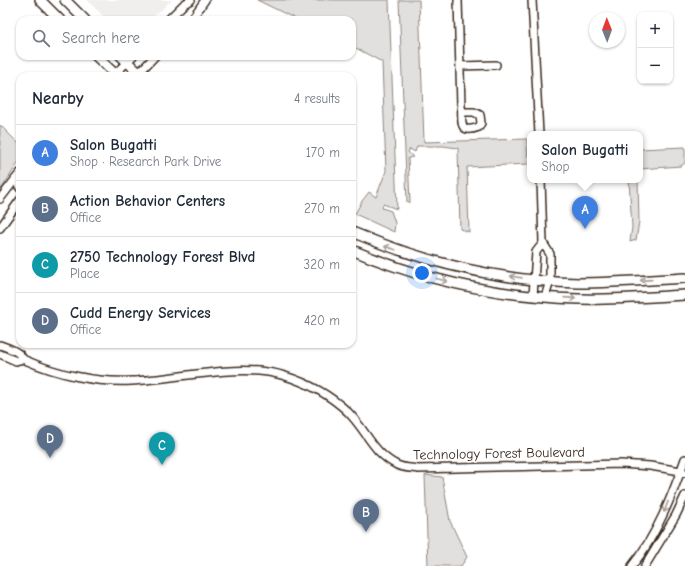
<!DOCTYPE html>
<meta charset="utf-8">
<style>
:root{--surface:#fff;--page:#f6f6f7;--text:#1f2937;--muted:#747a83;--line:#e0e1e3;--accent:#111827}
body{margin:0;font-family:"Comic Neue",sans-serif;background:var(--page);color:var(--text)}
.controls{position:absolute;right:12px;top:12px;display:grid;overflow:hidden;border-radius:8px;box-shadow:0 1px 3px #0004}
.controls button{width:36px;height:36px;display:grid;place-items:center;padding:0;border:0;border-bottom:1px solid var(--line);background:var(--surface);color:var(--text);font:20px sans-serif}
.compass{position:absolute;left:589px;top:12px;width:36px;height:36px;border-radius:50%;background:var(--surface);box-shadow:0 1px 3px #0004;rotate:359deg}
.you{position:absolute;left:422px;top:273px;width:14px;height:14px;margin:-10px;border:3px solid #fff;border-radius:50%;background:#1a73e8;box-shadow:0 0 0 6px #1a73e833}
.badge{display:grid;place-items:center;width:26px;height:26px;border-radius:50%;background:var(--accent);color:#fff;font-size:13px;font-weight:700}
.pin{position:absolute;translate:-50% -33px;filter:drop-shadow(0 1px 2px #0008)}
.pin::after{content:'';position:absolute;top:21px;width:14px;height:12px;background:inherit;clip-path:polygon(0 0,100% 0,50% 100%)}
.popup{position:absolute;left:527px;top:131px;width:116px;height:52px;box-sizing:border-box;display:grid;place-content:center;border-radius:8px;background:var(--surface);filter:drop-shadow(0 1px 3px #0005);font-size:13px;white-space:nowrap;color:var(--muted)}
.popup b{font-size:15px;color:var(--text)}
.popup::after{content:'';position:absolute;left:50%;top:100%;margin-left:-8px;border:8px solid transparent;border-top-color:var(--surface)}
.list{margin:0;padding:0;list-style:none}
h2{display:flex;justify-content:space-between;align-items:center;height:52px;margin:0;padding:0 16px;font-size:17px}
h2 small{font-size:13px;font-weight:400;color:var(--muted)}
.list li{display:grid;grid-template-columns:26px 1fr auto;gap:12px;align-items:center;box-sizing:border-box;height:56px;padding:0 16px;border-top:1px solid var(--line)}
.list b{display:block;font-size:15px;white-space:nowrap}
.list p{margin:0;font-size:13px;white-space:nowrap;color:var(--muted)}
.list em{font-size:13px;font-style:normal;color:var(--muted)}
.icon{flex:none;width:22px;height:22px;fill:none;stroke:currentColor;stroke-width:2;stroke-linecap:round;stroke-linejoin:round}
.map{position:relative;flex:none;width:685px;height:566px;overflow:hidden}
.search{position:absolute;background:var(--surface);box-shadow:0 1px 3px #0004;left:16px;top:16px;width:340px;height:44px;display:flex;align-items:center;gap:10px;box-sizing:border-box;padding:0 14px;border-radius:12px;color:var(--muted);font-size:15px}
.panel{position:absolute;background:var(--surface);box-shadow:0 1px 3px #0004;left:16px;top:72px;width:340px;height:276px;border-radius:12px}
.map>svg:first-child{display:block}
.built{fill:#f1efee}
.green{fill:#e2e0de;stroke:#8e857e}
.lines{fill:none;stroke-linecap:round;stroke-linejoin:round}
.minor-casing{stroke:#3b2a1e;stroke-width:10}
.major-casing{stroke:#3b2a1e;stroke-width:12}
.minor{stroke:#fff;stroke-width:7}
.major{stroke:#fff;stroke-width:9}
.oneway{stroke:#a79f9a}
.labels{text-anchor:middle;stroke-width:3;stroke-linejoin:round;paint-order:stroke}
.street-label{font-size:14px;fill:#3b2a1e;stroke:#fff}
</style>
<div class="map">
<svg width="685" height="566" viewBox="0 0 685 566">
<rect width="100%" height="100%" fill="#fff"/>
<filter id="ink" filterUnits="userSpaceOnUse"><feTurbulence type="fractalNoise" baseFrequency=".025" numOctaves="2"/><feDisplacementMap in="SourceGraphic" scale="8" xChannelSelector="R" yChannelSelector="G"/><feConvolveMatrix kernelMatrix="1 2 1 2 8 2 1 2 1" color-interpolation-filters="sRGB"/></filter>
<g filter="url(#ink)">
<path class="built" d="M 87,0 L 172,0 L 150,20 L 107,20 Z"/>
<path class="green" d="M 257,0 L 389,0 L 397,209 L 383,204 L 382,208 L 391,211 L 395,223 L 394,232 L 355,214 L 362,201 L 369,192 L 376,197 L 386,171 L 382,62 L 352,46 L 352,20 L 298,20 Z
M 399,0 L 419,0 L 424,142 L 527,139 L 528,164 L 467,167 L 469,232 L 460,229 L 458,148 L 443,146 L 417,146 L 415,152 L 410,149 L 408,152 L 413,157 L 408,158 L 410,202 L 407,202 Z
M 0,125 L 20,145 L 20,160 L 0,191 Z
M 685,147 L 685,163 L 681,166 L 640,169 L 640,149 Z
M 629,180 L 638,180 L 639,222 L 636,240 L 630,242 L 632,227 Z
M 425,475 L 442,477 L 450,521 L 467,557 L 461,566 L 428,566 Z"/>
<g class="lines">
<defs>
<path id="minor" d="M 458,0 L 461,106 C 464,116 455,136 479,127 L 481,123 L 480,115 L 474,112 L 463,112
M 532,0 L 539,134
M 168,20 L 184,4 L 191,0
M 191,20 L 205,0
M 460,66 L 496,65
M 113,76 L 133,56
M 136,76 L 155,56
M 15,179 L 20,188
M 541,180 L 543,243 L 550,254 L 550,281 L 545,297
M 0,199 L 20,173
M 0,228 L 20,200
M 533,296 L 536,252 L 543,243
M 0,345 C 6,347 15,350 19,354 C 22,356 22,359 25,360 C 57,374 96,383 132,381 C 179,379 240,362 285,376 C 308,383 331,396 348,412 C 367,431 372,452 397,465 C 403,468 412,468 418,469 L 621,464 L 650,466 L 681,471 L 685,473
M 0,354 L 16,361 L 23,359
M 632,566 C 657,535 672,496 685,459
M 645,566 L 676,515 L 685,496"/>
<path id="major" d="M 40,0 L 60,20
M 65,0 L 85,20
M 96,56 L 117,76
M 121,56 L 142,76
M 352,232 C 423,262 501,281 579,283 C 614,283 650,280 685,278
M 352,250 C 423,280 501,297 579,299 C 614,300 650,297 685,295"/>
</defs>
<use href="#minor" class="minor-casing"/>
<use href="#major" class="major-casing"/>
<use href="#minor" class="minor"/>
<use href="#major" class="major"/>
</g>
<defs><path id="oneway-shaft" d="M-6 0H5M1.5-3L5.5 0L1.5 3" fill="none" stroke-width="1.6" stroke-linecap="round" stroke-linejoin="round"/></defs>
<g class="oneway">
<use href="#oneway-shaft" transform="translate(390 248) rotate(-163)"/>
<use href="#oneway-shaft" transform="translate(516 277) rotate(-172)"/>
<use href="#oneway-shaft" transform="translate(442 280) rotate(14)"/>
<use href="#oneway-shaft" transform="translate(646 280) rotate(176)"/>
<use href="#oneway-shaft" transform="translate(570 298) rotate(4)"/>
<use href="#oneway-shaft" transform="translate(666 507) rotate(111)"/>
</g>
</g>
<g class="labels">
<g class="street-label">
<text transform="translate(499 453) rotate(-1)" y="5">Technology Forest Boulevard</text>
</g>
</g>
</svg>
<div class="controls">
<button>+</button>
<button>−</button>
</div>
<svg class="compass" viewBox="-18 -18 36 36"><path d="M0-13l5 13h-10z" fill="#e53935"/><path d="M0 13l5-13h-10z" fill="#747a83"/></svg>
<div class="you"></div>
<div class="pin badge" style="left:585px;top:229px;background:#3f7fe0">A</div>
<div class="popup"><b>Salon Bugatti</b>Shop</div>
<div class="pin badge" style="left:366px;top:532px;background:#5c6f8a">B</div>
<div class="pin badge" style="left:162px;top:465px;background:#0f9aa8">C</div>
<div class="pin badge" style="left:50px;top:458px;background:#5c6f8a">D</div>
<div class="search"><svg class="icon" aria-label="search" viewBox="0 0 24 24"><circle cx="10" cy="10" r="6"/><path d="M15 15l6 6"/></svg>Search here</div>
<section class="panel">
<h2>Nearby<small>4 results</small></h2>
<ul class="list">
<li><span class="badge" style="background:#3f7fe0">A</span><div><b>Salon Bugatti</b><p>Shop · Research Park Drive</p></div><em>170 m</em></li>
<li><span class="badge" style="background:#5c6f8a">B</span><div><b>Action Behavior Centers</b><p>Office</p></div><em>270 m</em></li>
<li><span class="badge" style="background:#0f9aa8">C</span><div><b>2750 Technology Forest Blvd</b><p>Place</p></div><em>320 m</em></li>
<li><span class="badge" style="background:#5c6f8a">D</span><div><b>Cudd Energy Services</b><p>Office</p></div><em>420 m</em></li>
</ul>
</section>
</div>
